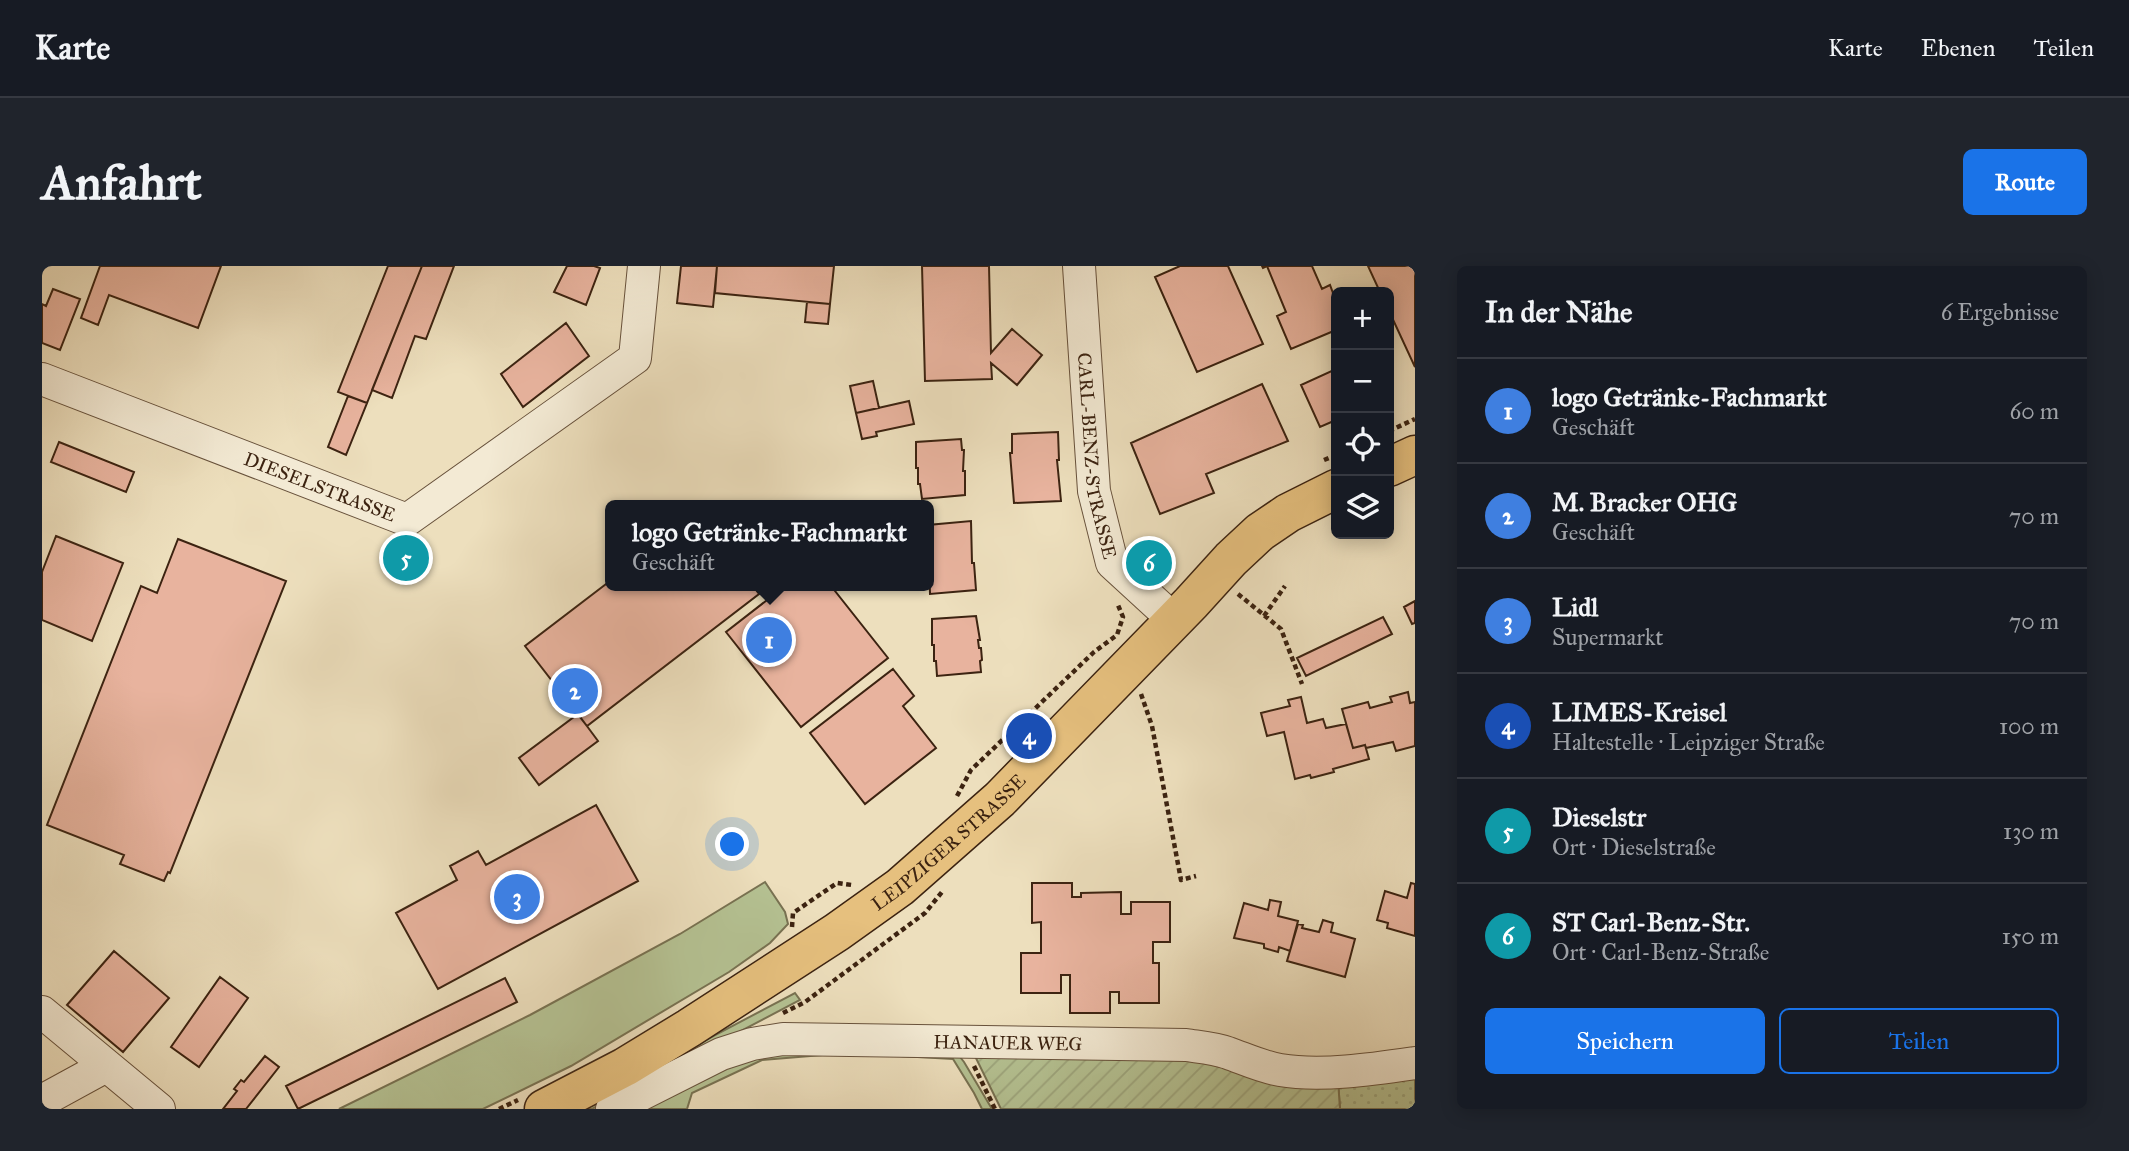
<!DOCTYPE html>
<html lang="de">
<meta charset="utf-8">
<style>
:root{--surface:#171b24;--page:#20242c;--text:#f1f3f6;--muted:#9ea1a6;--line:#363941;--accent:#1a73e8}
body{margin:0;font-family:"IM FELL Great Primer",serif;background:var(--page);color:var(--text)}
.controls{position:absolute;right:21px;top:21px;display:grid;overflow:hidden;border-radius:10px;box-shadow:0 4px 18px #0003}
.controls button{width:63px;height:63px;display:grid;place-items:center;padding:0;border:0;border-bottom:2px solid var(--line);background:var(--surface);color:var(--text);font:35px sans-serif}
.you{position:absolute;left:691px;top:579px;width:24px;height:24px;margin:-18px;border:5px solid #fff;border-radius:50%;background:#1a73e8;box-shadow:0 0 0 10px #1a73e833}
.badge{display:grid;place-items:center;width:46px;height:46px;border-radius:50%;background:var(--accent);color:#fff;font-size:23px;font-weight:700}
.pin{position:absolute;translate:-50% -50%;border:4px solid #fff;box-shadow:0 2px 7px #0006}
.popup{position:absolute;left:563px;top:234px;width:329px;height:91px;box-sizing:border-box;display:grid;place-content:center;border-radius:10px;background:var(--surface);filter:drop-shadow(0 2px 5px #0005);font-size:23px;white-space:nowrap;color:var(--muted)}
.popup b{font-size:26px;color:var(--text)}
.popup::after{content:'';position:absolute;left:50%;top:100%;margin-left:-14px;border:14px solid transparent;border-top-color:var(--surface)}
.list{margin:0;padding:0;list-style:none}
h2{display:flex;justify-content:space-between;align-items:center;height:91px;margin:0;padding:0 28px;font-size:30px}
h2 small{font-size:23px;font-weight:400;color:var(--muted)}
.list li{display:grid;grid-template-columns:46px 1fr auto;gap:21px;align-items:center;box-sizing:border-box;height:105px;padding:0 28px;border-top:2px solid var(--line)}
.list b{display:block;font-size:26px;white-space:nowrap}
.list p{margin:0;font-size:23px;white-space:nowrap;color:var(--muted)}
.list em{font-size:23px;font-style:normal;color:var(--muted)}
.actions{display:flex;gap:14px;padding:21px 28px}
.actions a{flex:1;padding:16px 0;border:2px solid var(--accent);border-radius:10px;text-align:center;font-size:24px;color:var(--accent)}
.actions .main{background:var(--accent);color:#fff}
.icon{flex:none;width:38px;height:38px;fill:none;stroke:currentColor;stroke-width:2;stroke-linecap:round;stroke-linejoin:round}
.map{position:relative;flex:none;width:1373px;height:843px;overflow:hidden;border-radius:10px}
header{display:flex;align-items:center;gap:42px;box-sizing:border-box;height:98px;padding:0 35px;background:var(--surface);border-bottom:2px solid var(--line)}
header strong{font-size:33px}
nav{display:flex;gap:38px;margin-inline-start:auto;font-size:24px}
.intro{display:flex;align-items:center;justify-content:space-between;box-sizing:border-box;height:168px;padding:0 42px}
h1{margin:0;font-size:49px}
.button{padding:18px 32px;border-radius:10px;background:var(--accent);color:#fff;font-size:24px;font-weight:700}
main{display:flex;gap:42px;padding:0 42px}
aside{flex:1;background:var(--surface);border-radius:10px;box-shadow:0 4px 18px #0003}
.map>svg:first-child{display:block}
.grass{fill:#b5c293;stroke:#787252;stroke-width:2}
.park{fill:url(#park-dots);stroke:#787252;stroke-width:2}
.garden{fill:url(#garden-furrows);stroke:#787252;stroke-width:2}
.building{fill:#e8b39e;stroke:#3c2311;stroke-width:2}
.lines{fill:none;stroke-linecap:round;stroke-linejoin:round}
.minor-casing{stroke:#68523c;stroke-width:34}
.major-casing{stroke:#3c2311;stroke-width:41}
.path{stroke:#3c2311;stroke-width:4.5;stroke-dasharray:5 3.5;stroke-linecap:butt}
.minor{stroke:#f3ead4;stroke-width:32}
.major{stroke:#e6c07e;stroke-width:38}
.labels{text-anchor:middle;stroke-width:6;stroke-linejoin:round;paint-order:stroke}
.street-label{font-size:19px;fill:#3c2311;stroke:#f3ead4}
</style>
<header>
<strong>Karte</strong>
<nav><a>Karte</a><a>Ebenen</a><a>Teilen</a></nav>
</header>
<div class="intro"><h1>Anfahrt</h1><a class="button">Route</a></div>
<main>
<div class="map">
<svg width="1373" height="843" viewBox="0 0 1373 843">
<defs>
<pattern id="park-dots" width="8" height="8" patternUnits="userSpaceOnUse" patternTransform="scale(1.75)"><rect width="8" height="8" fill="#b5c293"/><path d="M2 2h.1M6 6h.1" fill="none" stroke="#9da67e" stroke-width="1.8" stroke-linecap="round"/></pattern>
<pattern id="garden-furrows" width="10" height="10" patternUnits="userSpaceOnUse" patternTransform="scale(1.75)"><rect width="10" height="10" fill="#b5c293"/><path d="M-1 1l2-2M0 10L10 0M9 11l2-2" fill="none" stroke="#9da67e"/></pattern>
</defs>
<rect width="100%" height="100%" fill="#eddfbd"/>
<filter id="stains"><feTurbulence type="fractalNoise" baseFrequency=".00286" numOctaves="4"/><feColorMatrix values="0 0 0 0 .2 0 0 0 0 .09 0 0 0 0 .02 0 0 0 .5 -.17"/></filter>
<radialGradient id="worn" r=".72"><stop offset=".6" stop-color="#630" stop-opacity="0"/><stop offset="1" stop-color="#630" stop-opacity=".3"/></radialGradient>
<path class="grass" d="M 723,616 L 743,646 L 746,658 L 728,677 L 687,706 L 529,800 L 441,843 L 297,843 L 488,749 L 638,668 Z
M 753,727 L 758,734 L 550,843 L 533,843 Z
M 910,781 L 922,796 L 950,843 L 940,843 L 932,827 L 911,793 L 805,787 L 720,794 L 650,827 L 645,843 L 591,843 L 699,786 Z"/>
<path class="park" d="M 1373,805 L 1373,843 L 1298,843 L 1296,814 Z"/>
<path class="garden" d="M 929,782 L 1139,788 L 1296,814 L 1298,843 L 959,843 Z"/>
<path class="building" d="M 58,0 L 179,0 L 156,62 L 67,29 L 56,59 L 39,52 Z
M 346,0 L 380,0 L 325,137 L 296,126 Z
M 380,0 L 412,0 L 384,73 L 373,70 L 350,132 L 330,124 Z
M 525,0 L 552,0 L 558,2 L 544,39 L 512,26 Z
M 639,0 L 675,0 L 671,41 L 635,37 Z
M 675,0 L 792,0 L 788,38 L 673,27 Z
M 880,0 L 947,0 L 949,87 L 970,63 L 1000,89 L 975,119 L 949,97 L 950,113 L 883,115 Z
M 1138,0 L 1186,0 L 1221,78 L 1155,106 L 1113,11 Z
M 1220,0 L 1270,0 L 1280,23 L 1288,19 L 1291,27 L 1297,24 L 1298,26 L 1294,26 L 1294,64 L 1249,83 L 1235,50 L 1244,46 L 1225,0 L 1221,2 Z
M 1326,0 L 1373,0 L 1373,101 L 1347,45 L 1347,26 L 1338,26 Z
M 11,23 L 38,33 L 18,84 L 0,77 L 0,38 L 4,40 Z
M 765,36 L 788,38 L 786,58 L 763,56 Z
M 524,57 L 547,90 L 481,141 L 459,108 Z
M 1294,103 L 1294,154 L 1278,161 L 1259,119 Z
M 831,115 L 837,142 L 814,147 L 808,120 Z
M 1220,118 L 1246,175 L 1164,208 L 1172,227 L 1118,248 L 1089,177 Z
M 306,130 L 325,137 L 304,189 L 286,181 Z
M 867,135 L 872,158 L 834,166 L 835,170 L 820,173 L 814,147 Z
M 1016,166 L 1017,194 L 1015,194 L 1019,235 L 972,237 L 968,187 L 970,187 L 970,168 Z
M 919,173 L 920,184 L 922,184 L 921,205 L 923,205 L 923,229 L 880,233 L 878,218 L 876,218 L 876,202 L 874,202 L 874,176 Z
M 17,176 L 92,206 L 84,226 L 9,196 Z
M 929,255 L 930,297 L 932,297 L 934,324 L 888,328 L 886,259 Z
M 14,270 L 81,297 L 50,375 L 0,354 L 0,306 Z
M 136,273 L 244,315 L 128,607 L 126,606 L 122,615 L 78,598 L 82,589 L 5,559 L 99,320 L 115,327 Z
M 353,278 L 362,282 L 355,301 L 346,298 Z
M 362,282 L 372,286 L 366,302 L 356,298 Z
M 568,315 L 568,320 L 711,320 L 717,328 L 545,460 L 483,380 Z
M 743,320 L 789,320 L 846,392 L 759,461 L 684,366 Z
M 1373,335 L 1373,357 L 1370,358 L 1362,341 Z
M 934,350 L 938,374 L 936,374 L 937,382 L 939,382 L 940,394 L 938,395 L 939,406 L 895,410 L 894,395 L 892,395 L 892,379 L 890,379 L 890,353 Z
M 1341,351 L 1350,368 L 1264,410 L 1255,392 Z
M 851,403 L 872,430 L 861,440 L 894,482 L 823,538 L 768,467 Z
M 1366,426 L 1368,437 L 1373,436 L 1373,480 L 1354,485 L 1351,476 L 1324,482 L 1323,479 L 1311,482 L 1300,443 L 1326,436 L 1328,442 L 1350,436 L 1348,431 Z
M 1259,431 L 1265,457 L 1281,453 L 1284,462 L 1304,458 L 1311,482 L 1323,479 L 1327,493 L 1291,503 L 1292,506 L 1269,512 L 1268,509 L 1253,513 L 1242,466 L 1225,470 L 1219,447 L 1248,440 L 1246,434 Z
M 536,448 L 556,475 L 497,519 L 477,492 Z
M 554,539 L 596,615 L 396,723 L 354,647 L 415,614 L 408,600 L 436,585 L 444,599 Z
M 990,617 L 1030,617 L 1030,631 L 1039,631 L 1039,627 L 1079,626 L 1079,648 L 1089,648 L 1089,636 L 1128,636 L 1128,676 L 1111,676 L 1111,697 L 1117,697 L 1117,737 L 1077,737 L 1077,726 L 1068,726 L 1068,747 L 1028,747 L 1028,709 L 1019,709 L 1019,727 L 979,727 L 979,687 L 999,687 L 999,656 L 990,657 Z
M 1369,617 L 1373,618 L 1373,670 L 1345,662 L 1346,657 L 1335,654 L 1343,625 L 1365,632 Z
M 1228,634 L 1239,636 L 1236,650 L 1256,655 L 1248,685 L 1237,681 L 1236,686 L 1222,682 L 1222,678 L 1192,672 L 1202,637 L 1226,644 Z
M 1281,654 L 1291,657 L 1289,666 L 1313,673 L 1303,711 L 1245,695 L 1256,658 L 1261,659 L 1260,662 L 1277,666 Z
M 72,685 L 127,732 L 81,786 L 25,739 Z
M 178,711 L 206,732 L 157,801 L 129,781 Z
M 463,712 L 475,736 L 256,843 L 244,820 Z
M 223,790 L 237,801 L 204,843 L 181,843 L 195,825 L 192,823 L 199,814 L 202,816 Z"/>
<g class="lines">
<defs>
<g id="minor">
<path id="s1" d="M 1037,0 L 1052,225 L 1070,297 L 1131,353"/>
<path id="s2" d="M 0,113 L 365,254 L 593,92 L 602,0"/>
<path d="M 0,746 L 117,843"/>
<path d="M 0,835 L 64,800"/>
<path id="s3" d="M 570,843 L 679,788 L 710,778 L 741,773 L 1144,779 C 1157,781 1173,782 1186,787 C 1203,793 1220,801 1238,804 C 1279,811 1332,803 1373,797"/>
</g>
<g id="major">
<path d="M 1347,201 L 1373,189"/>
<path id="s4" d="M 502,843 L 583,801 L 647,762 L 795,666 L 858,621 L 958,533 L 1149,337 L 1189,293 L 1218,266 L 1246,247 L 1294,223"/>
</g>
</defs>
<use href="#minor" class="minor-casing"/>
<use href="#major" class="major-casing"/>
<path class="path" d="M 1347,165 L 1373,153
M 1282,194 L 1294,189
M 1196,328 L 1239,363 L 1260,418
M 1222,350 L 1243,320
M 1099,428 L 1110,460 L 1139,614 L 1154,610
M 915,530 L 929,504 L 1052,386 L 1075,369 L 1081,351 L 1076,339
M 750,661 L 751,647 L 795,617 L 810,619
M 741,747 L 763,736 L 883,647 L 900,626
M 932,800 L 953,843
M 457,843 L 476,834"/>
<use href="#minor" class="minor"/>
<use href="#major" class="major"/>
</g>
<g class="labels">
<g class="street-label">
<text dy="7" stroke="none"><textPath href="#s1" startOffset="191">CARL-BENZ-STRASSE</textPath></text>
<text dy="7" stroke="none"><textPath href="#s2" startOffset="298">DIESELSTRASSE</textPath></text>
<text dy="7" stroke="none"><textPath href="#s4" startOffset="486">LEIPZIGER STRASSE</textPath></text>
<text dy="7" stroke="none"><textPath href="#s3" startOffset="411">HANAUER WEG</textPath></text>
</g>
</g>
<rect width="100%" height="100%" filter="url(#stains)"/>
<rect width="100%" height="100%" fill="url(#worn)"/>
</svg>
<div class="controls">
<button>+</button>
<button>−</button>
<button><svg class="icon" aria-label="locate" viewBox="0 0 24 24"><circle cx="12" cy="12" r="6"/><path d="M12 2v4M12 18v4M2 12h4M18 12h4"/></svg></button>
<button><svg class="icon" aria-label="layers" viewBox="0 0 24 24"><path d="M12 4l9 5-9 5-9-5zM3 14l9 5 9-5"/></svg></button>
</div>
<div class="you"></div>
<div class="pin badge" style="left:727px;top:374px;background:#3f7fe0">1</div>
<div class="popup"><b>logo Getränke-Fachmarkt</b>Geschäft</div>
<div class="pin badge" style="left:533px;top:425px;background:#3f7fe0">2</div>
<div class="pin badge" style="left:475px;top:631px;background:#3f7fe0">3</div>
<div class="pin badge" style="left:987px;top:470px;background:#1a4fb4">4</div>
<div class="pin badge" style="left:364px;top:292px;background:#0f9aa8">5</div>
<div class="pin badge" style="left:1107px;top:297px;background:#0f9aa8">6</div>
</div>
<aside>
<h2>In der Nähe<small>6 Ergebnisse</small></h2>
<ul class="list">
<li><span class="badge" style="background:#3f7fe0">1</span><div><b>logo Getränke-Fachmarkt</b><p>Geschäft</p></div><em>60 m</em></li>
<li><span class="badge" style="background:#3f7fe0">2</span><div><b>M. Bracker OHG</b><p>Geschäft</p></div><em>70 m</em></li>
<li><span class="badge" style="background:#3f7fe0">3</span><div><b>Lidl</b><p>Supermarkt</p></div><em>70 m</em></li>
<li><span class="badge" style="background:#1a4fb4">4</span><div><b>LIMES-Kreisel</b><p>Haltestelle · Leipziger Straße</p></div><em>100 m</em></li>
<li><span class="badge" style="background:#0f9aa8">5</span><div><b>Dieselstr</b><p>Ort · Dieselstraße</p></div><em>130 m</em></li>
<li><span class="badge" style="background:#0f9aa8">6</span><div><b>ST Carl-Benz-Str.</b><p>Ort · Carl-Benz-Straße</p></div><em>150 m</em></li>
</ul>
<div class="actions"><a class="main">Speichern</a><a>Teilen</a></div>
</aside>
</main>
